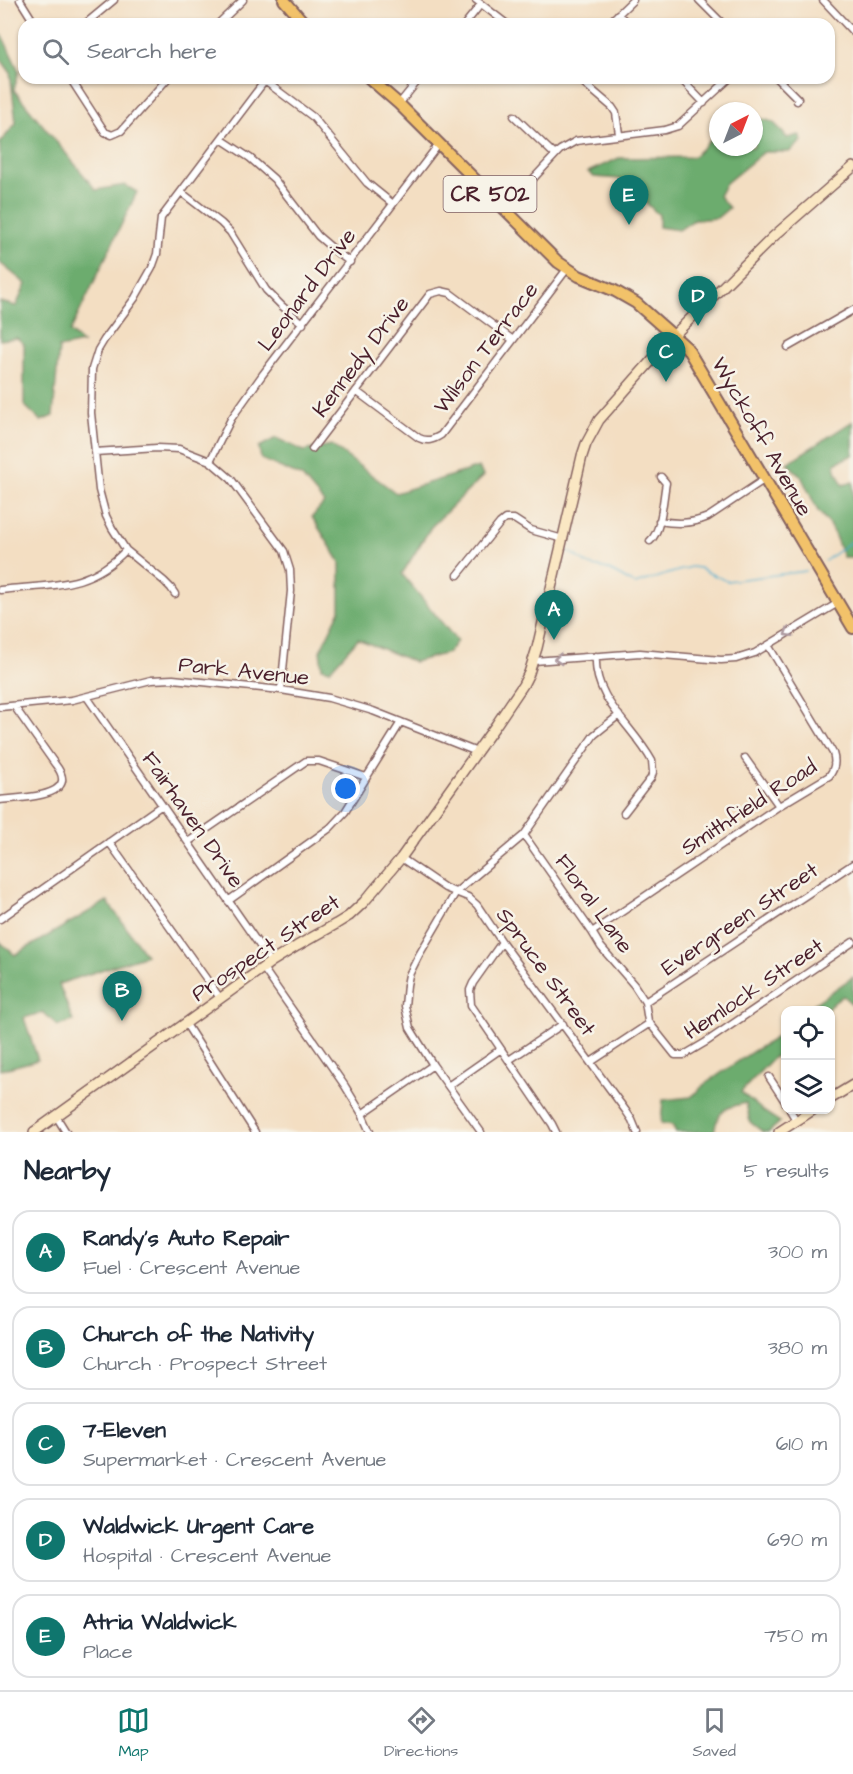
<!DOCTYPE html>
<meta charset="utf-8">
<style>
:root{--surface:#fff;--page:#f6f6f7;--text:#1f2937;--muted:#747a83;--line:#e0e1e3;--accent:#0f766e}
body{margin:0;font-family:"Architects Daughter",sans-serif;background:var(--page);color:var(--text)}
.controls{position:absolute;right:18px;bottom:18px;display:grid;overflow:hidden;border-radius:12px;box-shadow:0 2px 4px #0004}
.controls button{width:54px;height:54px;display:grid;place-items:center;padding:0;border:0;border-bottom:2px solid var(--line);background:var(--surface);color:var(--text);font:30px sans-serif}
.compass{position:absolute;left:709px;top:102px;width:54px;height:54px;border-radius:50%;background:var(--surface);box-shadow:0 2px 4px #0004;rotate:42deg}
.you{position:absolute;left:346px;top:789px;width:21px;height:21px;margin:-15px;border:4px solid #fff;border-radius:50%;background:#1a73e8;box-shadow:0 0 0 9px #1a73e833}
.badge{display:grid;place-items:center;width:39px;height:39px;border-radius:50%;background:var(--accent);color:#fff;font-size:20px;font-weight:700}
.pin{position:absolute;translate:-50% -50px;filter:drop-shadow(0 2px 3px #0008)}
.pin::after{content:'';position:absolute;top:32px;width:21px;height:18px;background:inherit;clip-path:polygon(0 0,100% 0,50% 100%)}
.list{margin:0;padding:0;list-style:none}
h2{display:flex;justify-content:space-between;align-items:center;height:78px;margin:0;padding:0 24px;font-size:26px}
h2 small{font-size:20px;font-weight:400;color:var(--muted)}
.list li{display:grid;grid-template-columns:39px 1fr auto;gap:18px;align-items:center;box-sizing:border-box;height:84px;margin:0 12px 12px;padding:0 12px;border:2px solid var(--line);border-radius:18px}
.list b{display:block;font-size:22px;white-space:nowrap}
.list p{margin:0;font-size:20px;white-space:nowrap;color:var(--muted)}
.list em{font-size:20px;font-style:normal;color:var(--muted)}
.icon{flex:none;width:33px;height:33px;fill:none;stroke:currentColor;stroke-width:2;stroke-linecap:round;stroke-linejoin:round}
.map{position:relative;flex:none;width:853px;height:1132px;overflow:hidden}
.search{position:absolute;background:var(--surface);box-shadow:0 2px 4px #0004;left:18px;right:18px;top:18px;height:66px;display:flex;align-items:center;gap:15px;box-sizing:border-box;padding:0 21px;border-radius:18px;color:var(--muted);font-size:22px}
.sheet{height:558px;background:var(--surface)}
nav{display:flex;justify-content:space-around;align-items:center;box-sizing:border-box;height:84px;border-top:2px solid var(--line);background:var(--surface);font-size:16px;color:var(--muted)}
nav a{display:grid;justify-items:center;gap:3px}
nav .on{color:var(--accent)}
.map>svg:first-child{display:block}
.forest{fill:#6cac6e;stroke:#5b664c;stroke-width:1.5}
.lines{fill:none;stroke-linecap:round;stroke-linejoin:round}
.stream{stroke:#4eaccc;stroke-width:1.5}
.minor-casing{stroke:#856260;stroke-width:9}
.secondary-casing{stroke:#856260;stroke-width:12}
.primary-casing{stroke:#856260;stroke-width:14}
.minor{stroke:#fff;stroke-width:6}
.secondary{stroke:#fae7c3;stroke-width:9}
.primary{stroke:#f2c26a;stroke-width:10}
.oneway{stroke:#ae9aa0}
.labels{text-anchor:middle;stroke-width:5;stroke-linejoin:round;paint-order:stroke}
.shield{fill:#f7f3e8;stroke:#7e5f64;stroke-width:1.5}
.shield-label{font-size:21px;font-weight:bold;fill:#4a1f2b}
.street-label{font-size:22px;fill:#4a1f2b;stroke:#f7f3e8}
</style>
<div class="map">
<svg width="853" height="1132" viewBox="0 0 853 1132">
<rect width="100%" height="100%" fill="#f7f3e8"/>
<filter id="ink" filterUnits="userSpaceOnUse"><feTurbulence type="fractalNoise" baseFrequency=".0167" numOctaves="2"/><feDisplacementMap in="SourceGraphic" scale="12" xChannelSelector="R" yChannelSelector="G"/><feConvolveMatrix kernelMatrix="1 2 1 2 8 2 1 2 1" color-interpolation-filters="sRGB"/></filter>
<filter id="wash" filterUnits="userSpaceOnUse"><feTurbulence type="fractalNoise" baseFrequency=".008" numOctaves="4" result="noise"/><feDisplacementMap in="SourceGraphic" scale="24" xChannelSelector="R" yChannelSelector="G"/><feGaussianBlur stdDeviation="1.35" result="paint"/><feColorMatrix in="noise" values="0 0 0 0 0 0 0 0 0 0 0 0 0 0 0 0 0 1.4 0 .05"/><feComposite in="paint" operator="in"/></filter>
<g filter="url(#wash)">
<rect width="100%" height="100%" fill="#f3dec2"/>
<path class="forest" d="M 2,35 L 19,71 L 14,90 L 96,190 L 125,185 L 137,192 L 70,332 L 82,343 L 59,348 L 53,416 L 41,421 L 24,405 L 24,344 L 17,338 L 0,340 L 0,302 L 16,306 L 26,284 L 0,263 L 0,143 L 16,123 L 10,72 L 0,58 L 0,36 Z
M 754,118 C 774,120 775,122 787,138 L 799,135 L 802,141 L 789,152 L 764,152 L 726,183 L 719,196 L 729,208 L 717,218 L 694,220 L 679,230 L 659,227 L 659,215 L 620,179 L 594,177 L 588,172 L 619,158 L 693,157 L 718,133 L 718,147 L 754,147 Z
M 853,421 L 853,455 L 835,463 L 836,470 L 843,485 L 853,482 L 853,557 L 843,557 L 835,536 L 827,521 L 818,511 L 801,476 L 787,463 Z
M 276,438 L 304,451 L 331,445 L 396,493 L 479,467 L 483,476 L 431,527 L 402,574 L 457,641 L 448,653 L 414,662 L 358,639 L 330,670 L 322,668 L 320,651 L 340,610 L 340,562 L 312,517 L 324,503 L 302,477 L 261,459 L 259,447 Z
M 107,901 L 146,955 L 59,984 L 73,1021 L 58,1026 L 43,1012 L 24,1018 L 38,1060 L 0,1070 L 0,942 L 15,955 Z
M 853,977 L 853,1005 L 843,996 L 831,1005 L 827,1010 L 808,1010 L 815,1003 Z
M 785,1032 L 785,1053 L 774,1057 L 741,1092 L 762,1110 L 780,1122 L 769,1132 L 763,1132 L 750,1122 L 746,1103 C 725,1107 718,1110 714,1132 L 676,1132 L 672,1125 L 661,1123 L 663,1100 L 691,1097 L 705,1084 L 752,1052 Z"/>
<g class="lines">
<path class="stream" d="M 565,551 C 575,552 578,558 586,563 C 593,568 601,566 609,570 C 618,574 626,580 635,584 L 691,567 L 700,568 L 709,573 L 727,581 L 806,571
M 825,561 L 853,540"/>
</g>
</g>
<g filter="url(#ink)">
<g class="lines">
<defs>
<path id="minor" d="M 20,0 L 35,24
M 476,0 L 507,24
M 699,0 L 723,24
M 823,0 L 853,32
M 618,14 L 628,24
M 85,24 L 114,0
M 218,24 L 243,0
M 465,24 L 481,4
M 608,24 L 633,0
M 70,78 L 105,132 L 112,135 L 121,131 L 168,78
M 578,78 L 612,107 L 616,113 L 619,134
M 680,78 L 704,103
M 777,78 L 798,99 L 797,101
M 265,81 L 313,117 L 367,183 L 393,204
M 399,104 L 420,78
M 514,116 L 555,155
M 221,139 L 250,158 L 274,179 L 318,236 L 339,254 L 350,262
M 181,192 L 221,223 L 230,232 L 266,290 L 282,306 L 303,324
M 505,209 L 560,150 L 576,141 L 665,130 L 678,126 L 730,78
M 788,347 L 853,310
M 356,391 L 419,438 C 427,442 433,440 441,435 L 567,269
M 312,449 L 430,294 L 441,291 L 450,293 L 513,340
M 95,452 L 157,448 L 179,449 L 210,461 L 231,479 L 284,551 L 290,570 L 291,591 L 281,690
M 210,461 L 231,419 L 263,374 L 439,144
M 659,521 C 677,524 691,524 708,517 L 765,479
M 650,541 C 662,531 663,498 666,483 L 661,477
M 458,575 L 500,523 L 505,519 L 514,519 L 531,530 L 563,539
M 0,590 C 51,584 88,590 126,550
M 175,594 L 171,588 L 164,581 L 126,550 L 112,528 L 106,516 L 99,490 L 91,413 L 92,369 L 98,350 L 104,340 L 135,298 L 152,268 L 157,254 L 161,218 L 267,78
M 596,656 C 593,699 633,726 652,761 L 653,772 L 651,778 L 624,813
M 534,661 L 640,653 L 721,660 L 736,659 L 755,653 L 838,603
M 87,697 L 271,962
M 0,707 L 72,700 L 151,680 L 173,679 L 281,690 L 329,698 L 373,711 L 477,752
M 745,758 L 779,806
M 0,800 C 14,798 59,798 62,781 C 63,775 59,769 55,764 L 14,706
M 524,835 L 592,932 L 601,947 L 634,985 L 645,1002 L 648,1021 L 675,1055 L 684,1055 L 706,1042 L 853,942
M 109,842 L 220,998
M 188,842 L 306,761 L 319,761 L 366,777
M 401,858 L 445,888 L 468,897 L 477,905 L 502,942 L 626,1111 L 632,1120 L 637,1132
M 228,901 L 330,828 L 345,812 L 401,722
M 0,919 L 162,805
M 592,932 L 779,806 L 829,776 C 835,769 836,762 833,753 L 768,645
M 502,942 L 473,983 L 470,990 L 471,1005 L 552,1124 L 556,1132
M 263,968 L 345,1086 L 362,1114 L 370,1132
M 645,1002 L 853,864
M 186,1024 L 255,1132
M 509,1060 L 563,1024
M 591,1062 L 650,1023
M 769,1077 L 786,1103
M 448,1086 L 501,1049
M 790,1110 L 796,1120
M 362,1114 L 433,1065
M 56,1116 L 66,1132
M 481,1132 L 433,1065 L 410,1028 L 405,1006 L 407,985 L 409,975 L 419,955 L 456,892 L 524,835 L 594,735 L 619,715"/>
<path id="secondary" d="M 830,1099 L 853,1085
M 34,1132 L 271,962 L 297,946 L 336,924 L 349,916 L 364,902 L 401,858 L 496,725 L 523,685 L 529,673 L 537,648 L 582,456 L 586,444 L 599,420 L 674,335 L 773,237 L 853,167
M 779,1132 L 813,1110"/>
<path id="primary" d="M 284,0 L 305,24
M 369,78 L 399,104 L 558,262 L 579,276 L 615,291 L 636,303 L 687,348 L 853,628"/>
</defs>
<use href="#minor" class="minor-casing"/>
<use href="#secondary" class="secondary-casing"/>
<use href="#primary" class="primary-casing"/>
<use href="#minor" class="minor"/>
<use href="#secondary" class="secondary"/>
<use href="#primary" class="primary"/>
</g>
<defs><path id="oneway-chevron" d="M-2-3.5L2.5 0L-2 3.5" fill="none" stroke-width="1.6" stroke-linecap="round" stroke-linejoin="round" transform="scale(1.5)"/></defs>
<g class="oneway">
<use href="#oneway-chevron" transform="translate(788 633) rotate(148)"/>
<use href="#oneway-chevron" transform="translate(558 659) rotate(176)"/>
</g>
</g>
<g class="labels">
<rect class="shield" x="443.5" y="176" width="93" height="36" rx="4.5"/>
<g class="shield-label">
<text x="490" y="201">CR 502</text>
</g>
<g class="street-label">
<text transform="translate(306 289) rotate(-53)" y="8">Leonard Drive</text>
<text transform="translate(485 347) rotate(-53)" y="8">Wilson Terrace</text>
<text transform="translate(360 356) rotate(-53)" y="8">Kennedy Drive</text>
<text transform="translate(763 436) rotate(60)" y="8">Wyckoff Avenue</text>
<text transform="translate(244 670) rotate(6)" y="8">Park Avenue</text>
<text transform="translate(748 806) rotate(-33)" y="8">Smithfield Road</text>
<text transform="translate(194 819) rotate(55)" y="8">Fairhaven Drive</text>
<text transform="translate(595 903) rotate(54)" y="8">Floral Lane</text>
<text transform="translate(739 918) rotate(-34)" y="8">Evergreen Street</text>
<text transform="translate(265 947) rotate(-34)" y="8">Prospect Street</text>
<text transform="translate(547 971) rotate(54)" y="8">Spruce Street</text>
<text transform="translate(753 988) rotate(-34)" y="8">Hemlock Street</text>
</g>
</g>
</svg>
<div class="controls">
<button><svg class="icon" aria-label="locate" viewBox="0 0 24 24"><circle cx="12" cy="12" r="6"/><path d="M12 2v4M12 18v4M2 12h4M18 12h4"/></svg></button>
<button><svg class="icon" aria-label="layers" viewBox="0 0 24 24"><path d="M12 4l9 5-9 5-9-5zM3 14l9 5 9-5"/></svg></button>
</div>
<svg class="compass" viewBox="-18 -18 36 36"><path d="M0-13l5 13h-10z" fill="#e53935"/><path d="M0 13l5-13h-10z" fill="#747a83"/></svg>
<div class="you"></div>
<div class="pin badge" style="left:554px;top:640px">A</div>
<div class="pin badge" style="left:122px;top:1021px">B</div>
<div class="pin badge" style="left:666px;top:382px">C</div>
<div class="pin badge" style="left:698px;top:326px">D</div>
<div class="pin badge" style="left:629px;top:225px">E</div>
<div class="search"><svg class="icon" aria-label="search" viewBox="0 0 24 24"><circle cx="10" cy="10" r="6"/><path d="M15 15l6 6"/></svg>Search here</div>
</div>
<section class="sheet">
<h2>Nearby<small>5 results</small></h2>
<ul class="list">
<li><span class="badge">A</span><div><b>Randy's Auto Repair</b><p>Fuel · Crescent Avenue</p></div><em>300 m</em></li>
<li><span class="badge">B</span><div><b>Church of the Nativity</b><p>Church · Prospect Street</p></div><em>380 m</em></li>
<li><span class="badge">C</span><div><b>7-Eleven</b><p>Supermarket · Crescent Avenue</p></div><em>610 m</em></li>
<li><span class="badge">D</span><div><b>Waldwick Urgent Care</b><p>Hospital · Crescent Avenue</p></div><em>690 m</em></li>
<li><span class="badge">E</span><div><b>Atria Waldwick</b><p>Place</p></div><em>750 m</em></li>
</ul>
</section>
<nav>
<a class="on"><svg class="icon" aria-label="map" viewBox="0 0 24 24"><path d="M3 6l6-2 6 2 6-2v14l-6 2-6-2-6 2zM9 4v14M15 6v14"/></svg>Map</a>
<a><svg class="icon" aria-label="directions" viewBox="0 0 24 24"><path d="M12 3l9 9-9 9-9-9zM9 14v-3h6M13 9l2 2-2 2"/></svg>Directions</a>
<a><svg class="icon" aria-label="saved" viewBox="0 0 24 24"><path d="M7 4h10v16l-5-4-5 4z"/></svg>Saved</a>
</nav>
